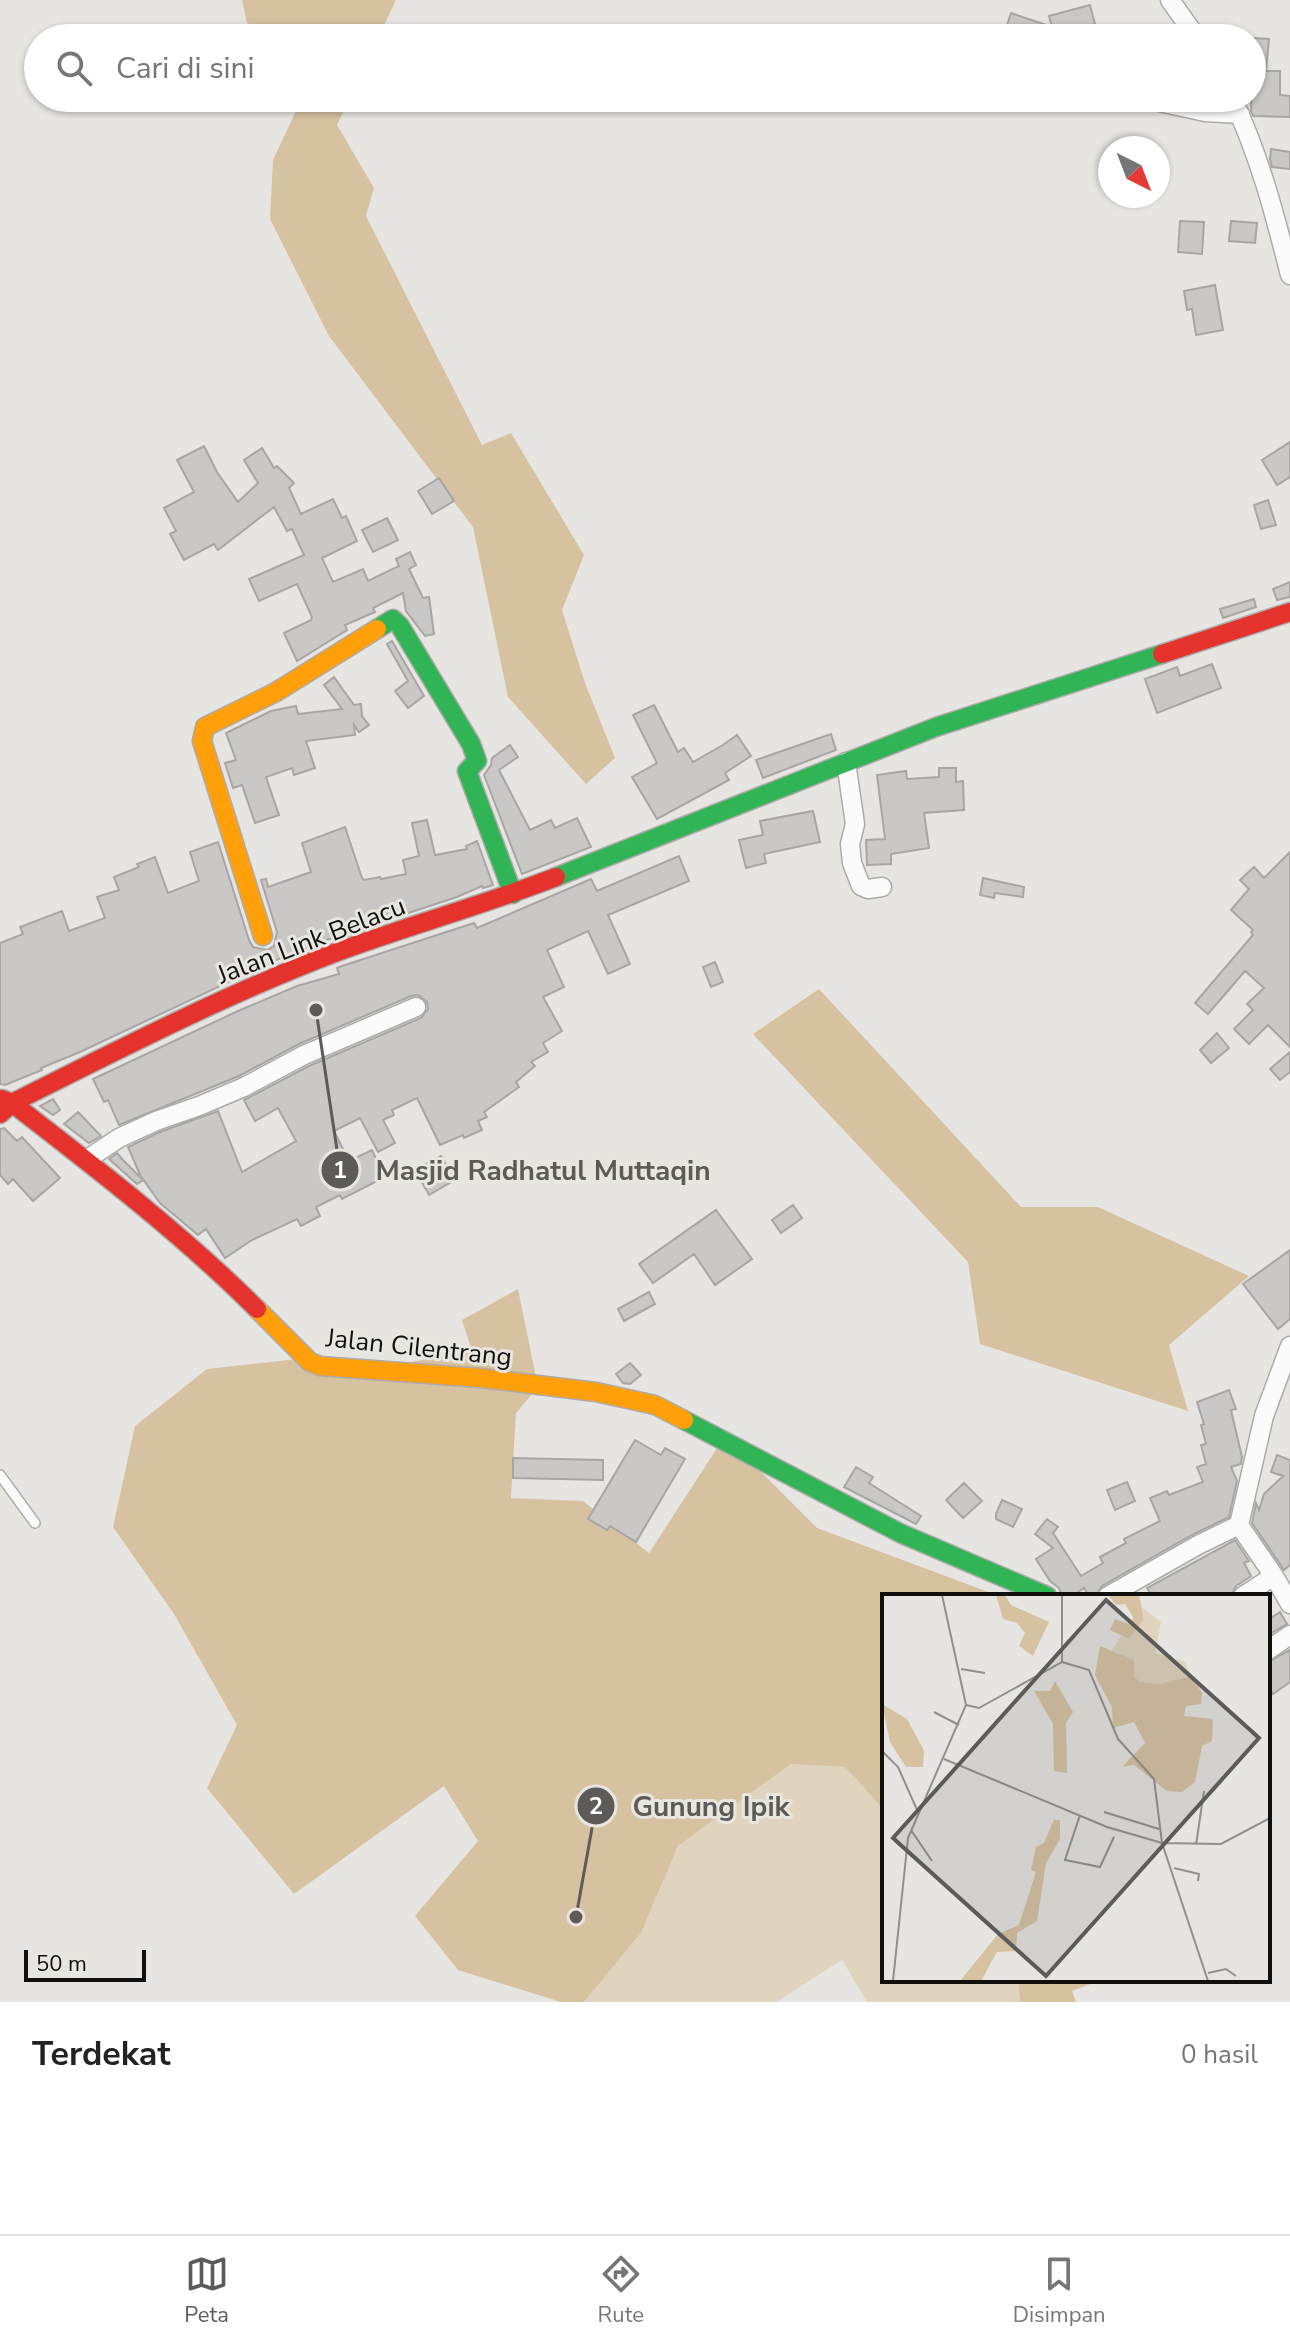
<!DOCTYPE html>
<html lang="id">
<style>
:root{--surface:#fff;--page:#f2f2f2;--text:#222;--muted:#767676;--line:#e0e0e0;--accent:#5d5b59}
body{margin:0;font-family:"Nunito Sans",sans-serif;background:var(--page);color:var(--text)}
.compass{position:absolute;left:1098px;top:136px;width:72px;height:72px;border-radius:50%;background:var(--surface);box-shadow:0 2px 6px #0004;rotate:138deg}
.scale{position:absolute;left:24px;bottom:20px;width:122px;box-sizing:border-box;padding-left:8px;border:4px solid #12100f;border-top:0;font-size:22px;line-height:28px;white-space:nowrap;color:#12100f;-webkit-text-stroke:6px #e9e6e0;paint-order:stroke}
.list{margin:0;padding:0;list-style:none}
h2{display:flex;justify-content:space-between;align-items:center;height:104px;margin:0;padding:0 32px;font-size:34px}
h2 small{font-size:26px;font-weight:400;color:var(--muted)}
.icon{flex:none;width:44px;height:44px;fill:none;stroke:currentColor;stroke-width:2;stroke-linecap:round;stroke-linejoin:round}
.map{position:relative;flex:none;width:1290px;height:2002px;overflow:hidden}
.search{position:absolute;background:var(--surface);box-shadow:0 2px 6px #0004;left:24px;right:24px;top:24px;height:88px;display:flex;align-items:center;gap:20px;box-sizing:border-box;padding:0 28px;border-radius:44px;color:var(--muted);font-size:30px}
.sheet{height:232px;background:var(--surface)}
nav{display:flex;justify-content:space-around;align-items:center;box-sizing:border-box;height:112px;border-top:2px solid var(--line);background:var(--surface);font-size:22px;color:var(--muted)}
nav a{display:grid;justify-items:center;gap:4px}
nav .on{color:var(--accent)}
.map>svg:first-child{display:block}
.green{fill:#e1d4be}
.forest{fill:#d6c2a1}
.building{fill:#c9c8c6;stroke:#a8a6a4;stroke-width:2}
.lines{fill:none;stroke-linecap:round;stroke-linejoin:round}
.lane-casing{stroke:#adaba9;stroke-width:12}
.street-casing{stroke:#adaba9;stroke-width:21}
.fast-casing{stroke:#adaba9;stroke-width:21}
.slow-casing{stroke:#adaba9;stroke-width:21}
.jam-casing{stroke:#adaba9;stroke-width:21}
.lane{stroke:#fbfbfb;stroke-width:9}
.street{stroke:#fbfbfb;stroke-width:18}
.fast{stroke:#30b455;stroke-width:18}
.slow{stroke:#ff9f0a;stroke-width:18}
.jam{stroke:#e5322d;stroke-width:18}
.labels{text-anchor:middle;stroke-width:6;stroke-linejoin:round;paint-order:stroke}
.street-label{font-size:26px;fill:#12100f;stroke:#e9e6e0}
.inset-road{fill:none;stroke:#92908e;stroke-width:2}
.view{fill:#5d5b59;fill-opacity:0.15;stroke:#5d5b59;stroke-width:4}
.inset-edge{fill:none;stroke:#12100f;stroke-width:4}
.leader{fill:none;stroke:#5d5b59;stroke-width:3}
.callout-dot{fill:#5d5b59;stroke:#e9e6e0;stroke-width:3}
.mark-label{font-size:24px;text-anchor:middle;font-weight:bold;fill:#fff}
.callout-label{font-size:28px;text-anchor:middle;font-weight:bold;fill:#5d5b59;stroke:#e9e6e0;stroke-width:6;stroke-linejoin:round;paint-order:stroke}
</style>
<div class="map">
<svg width="1290" height="2002" viewBox="0 0 1290 2002">
<rect width="100%" height="100%" fill="#e7e5e2"/>
<path class="green" d="M 791,1764 L 845,1767 L 884,1810 L 884,1980 L 1018,1980 L 1020,2002 L 867,2002 L 842,1960 L 776,2002 L 584,2002 L 641,1933 L 678,1846 Z"/>
<path class="forest" d="M 242,0 L 396,0 L 378,38 L 272,38 L 247,23 Z
M 302,98 L 350,98 L 337,125 L 374,188 L 366,216 L 482,445 L 511,433 L 584,555 L 562,610 L 585,683 L 615,758 L 586,784 L 508,697 L 473,527 L 329,336 L 270,219 L 273,160 Z
M 819,989 L 1021,1207 L 1098,1207 L 1249,1276 L 1169,1345 L 1188,1411 L 980,1344 L 968,1262 L 753,1034 Z
M 518,1289 L 538,1387 L 516,1413 L 511,1498 L 583,1501 L 649,1553 L 725,1436 L 817,1528 L 999,1596 L 884,1596 L 884,1810 L 845,1767 L 791,1764 L 678,1846 L 641,1933 L 584,2002 L 561,2002 L 458,1970 L 415,1916 L 478,1841 L 444,1786 L 294,1894 L 207,1788 L 237,1725 L 174,1614 L 113,1527 L 135,1426 L 207,1369 L 307,1358 L 397,1365 L 472,1350 L 462,1320 Z
M 1018,1980 L 1101,1980 L 1072,1991 L 1076,2002 L 1020,2002 Z"/>
<path class="building" d="M 1090,5 L 1095,24 L 1043,38 L 1003,38 L 1011,13 L 1052,27 L 1049,16 Z
M 1252,38 L 1269,39 L 1266,71 L 1280,71 L 1280,95 L 1290,96 L 1290,117 L 1253,116 L 1251,111 Z
M 1271,149 L 1290,152 L 1290,169 L 1272,167 L 1270,159 Z
M 1180,221 L 1204,222 L 1202,254 L 1178,252 Z
M 1231,221 L 1257,223 L 1255,243 L 1229,241 Z
M 1215,285 L 1223,330 L 1196,335 L 1192,309 L 1187,310 L 1184,291 Z
M 1290,442 L 1290,477 L 1277,485 L 1262,460 Z
M 204,446 L 217,472 L 238,502 L 258,483 L 244,460 L 262,448 L 274,468 L 277,466 L 294,483 L 289,488 L 301,514 L 333,499 L 342,518 L 346,516 L 357,541 L 322,558 L 333,582 L 363,569 L 368,581 L 399,566 L 396,559 L 410,552 L 416,565 L 409,569 L 423,598 L 429,597 L 434,634 L 425,636 L 406,611 L 403,593 L 373,608 L 375,612 L 345,625 L 347,630 L 297,661 L 284,633 L 311,620 L 312,617 L 297,584 L 259,601 L 249,579 L 304,555 L 292,529 L 287,531 L 274,507 L 218,550 L 214,544 L 184,560 L 170,534 L 176,531 L 164,508 L 194,492 L 177,460 Z
M 439,478 L 454,501 L 432,514 L 418,491 Z
M 1268,500 L 1276,525 L 1261,529 L 1254,505 Z
M 387,518 L 398,540 L 373,552 L 362,530 Z
M 1290,582 L 1290,597 L 1277,600 L 1273,589 Z
M 1254,599 L 1256,607 L 1223,618 L 1220,609 Z
M 392,641 L 424,696 L 408,708 L 395,691 L 408,681 L 387,644 Z
M 1212,664 L 1221,688 L 1157,713 L 1145,679 L 1177,667 L 1180,676 Z
M 334,677 L 354,705 L 361,704 L 362,716 L 369,725 L 359,732 L 354,725 L 355,735 L 306,741 L 315,768 L 294,775 L 292,768 L 266,777 L 279,815 L 255,823 L 242,785 L 233,788 L 225,763 L 236,760 L 226,733 L 271,711 L 296,706 L 298,714 L 342,709 L 324,685 Z
M 654,705 L 678,752 L 684,748 L 693,762 L 723,745 L 737,735 L 751,756 L 725,773 L 729,780 L 657,819 L 632,777 L 657,763 L 633,715 Z
M 831,734 L 836,750 L 763,778 L 756,760 Z
M 510,745 L 518,757 L 499,770 L 530,830 L 551,820 L 555,828 L 577,818 L 591,847 L 522,874 L 484,775 L 491,765 L 492,758 Z
M 939,768 L 956,768 L 956,782 L 963,781 L 964,810 L 924,813 L 929,848 L 891,854 L 891,864 L 867,865 L 866,840 L 885,839 L 877,775 L 906,771 L 907,779 L 939,777 Z
M 813,811 L 820,842 L 764,854 L 766,863 L 746,868 L 739,840 L 763,835 L 760,821 Z
M 427,820 L 435,855 L 467,849 L 466,846 L 477,841 L 493,885 L 483,888 L 482,886 L 457,897 L 332,938 L 271,962 L 80,1052 L 41,1068 L 42,1070 L 5,1085 L 0,1084 L 0,943 L 23,934 L 20,927 L 62,911 L 69,931 L 105,918 L 97,897 L 119,890 L 114,877 L 139,867 L 137,864 L 155,857 L 168,893 L 199,881 L 190,852 L 218,842 L 249,940 L 253,947 L 267,950 L 274,946 L 277,932 L 261,880 L 266,879 L 268,887 L 311,872 L 302,843 L 345,827 L 362,878 L 364,880 L 380,877 L 381,879 L 406,874 L 403,860 L 419,856 L 412,823 Z
M 1290,852 L 1290,1047 L 1268,1025 L 1249,1044 L 1234,1029 L 1253,1010 L 1247,1004 L 1264,988 L 1245,971 L 1208,1014 L 1195,1003 L 1253,935 L 1251,932 L 1253,930 L 1231,910 L 1249,889 L 1240,880 L 1254,867 L 1264,878 Z
M 679,856 L 689,881 L 608,915 L 630,964 L 608,974 L 588,931 L 547,950 L 564,987 L 543,997 L 562,1031 L 543,1043 L 548,1052 L 531,1062 L 535,1066 L 516,1082 L 519,1087 L 484,1112 L 487,1117 L 478,1121 L 482,1130 L 464,1138 L 463,1135 L 440,1145 L 417,1098 L 392,1110 L 394,1115 L 383,1120 L 395,1143 L 378,1152 L 360,1118 L 334,1131 L 349,1161 L 372,1150 L 385,1177 L 342,1199 L 340,1195 L 316,1207 L 320,1216 L 301,1226 L 297,1219 L 252,1240 L 225,1258 L 206,1229 L 198,1235 L 160,1203 L 140,1175 L 128,1147 L 160,1132 L 218,1111 L 242,1172 L 296,1141 L 278,1108 L 255,1121 L 244,1100 L 309,1066 L 421,1018 L 428,1009 L 427,1002 L 418,995 L 411,996 L 299,1044 L 239,1076 L 119,1125 L 108,1100 L 104,1102 L 93,1079 L 238,1011 L 297,986 L 339,974 L 337,968 L 342,966 L 474,923 L 477,928 L 591,879 L 597,891 Z
M 983,878 L 1024,887 L 1023,897 L 995,893 L 994,898 L 980,895 Z
M 715,962 L 723,982 L 711,987 L 703,967 Z
M 1217,1033 L 1229,1048 L 1211,1063 L 1200,1050 Z
M 1290,1052 L 1290,1072 L 1280,1080 L 1270,1069 Z
M 53,1099 L 60,1110 L 53,1115 L 40,1106 Z
M 78,1112 L 101,1136 L 89,1143 L 64,1124 Z
M 4,1128 L 17,1141 L 22,1137 L 60,1178 L 33,1201 L 13,1179 L 8,1184 L 0,1175 L 0,1129 Z
M 117,1153 L 122,1159 L 143,1180 L 137,1184 L 109,1159 Z
M 441,1156 L 455,1180 L 429,1195 L 415,1170 Z
M 793,1205 L 802,1218 L 781,1233 L 772,1220 Z
M 716,1210 L 752,1259 L 715,1285 L 694,1254 L 653,1283 L 639,1264 Z
M 1290,1250 L 1290,1319 L 1278,1329 L 1243,1284 Z
M 649,1292 L 655,1304 L 624,1321 L 618,1309 Z
M 630,1363 L 641,1375 L 630,1384 L 623,1383 L 616,1374 Z
M 1229,1390 L 1236,1409 L 1231,1410 L 1242,1457 L 1241,1464 L 1231,1467 L 1237,1481 L 1229,1517 L 1192,1535 L 1102,1586 L 1096,1596 L 1089,1596 L 1084,1588 L 1072,1596 L 1062,1596 L 1059,1588 L 1050,1581 L 1036,1559 L 1053,1548 L 1035,1534 L 1047,1519 L 1058,1527 L 1053,1533 L 1081,1576 L 1103,1563 L 1100,1557 L 1126,1543 L 1124,1539 L 1160,1521 L 1150,1498 L 1167,1491 L 1169,1495 L 1203,1482 L 1197,1467 L 1206,1464 L 1201,1445 L 1206,1444 L 1201,1425 L 1204,1424 L 1197,1402 Z
M 635,1440 L 661,1455 L 665,1448 L 685,1459 L 636,1542 L 610,1526 L 607,1530 L 588,1519 Z
M 1277,1455 L 1290,1460 L 1290,1565 L 1284,1570 L 1252,1523 L 1256,1503 L 1259,1510 L 1264,1494 L 1283,1476 L 1271,1472 Z
M 513,1458 L 603,1460 L 603,1480 L 513,1478 Z
M 856,1467 L 873,1477 L 869,1483 L 921,1516 L 916,1524 L 844,1487 Z
M 1127,1482 L 1135,1501 L 1115,1510 L 1107,1490 Z
M 964,1483 L 982,1501 L 963,1518 L 946,1500 Z
M 1002,1500 L 1022,1509 L 1013,1527 L 996,1519 L 996,1514 Z
M 1235,1540 L 1249,1561 L 1244,1563 L 1251,1576 L 1236,1586 L 1231,1596 L 1152,1596 L 1147,1588 Z
M 1280,1612 L 1287,1624 L 1268,1635 L 1268,1620 Z
M 1290,1650 L 1290,1682 L 1273,1694 L 1268,1686 L 1268,1662 Z"/>
<g class="lines">
<defs>
<path id="lane" d="M 0,1475 L 35,1523"/>
<path id="street" d="M 1170,0 L 1197,38
M 1141,98 L 1205,112 L 1240,114
M 1232,98 C 1259,154 1275,215 1290,275
M 846,762 L 855,824 L 850,844 L 852,863 L 861,886 L 868,889 L 882,887
M 86,1160 L 119,1138 L 156,1121 L 199,1106 L 244,1087 L 304,1055 L 416,1007
M 1239,1525 L 1264,1416 L 1290,1346
M 1239,1525 L 1274,1576 L 1290,1604
M 1108,1596 L 1198,1545 L 1239,1525
M 1243,1596 L 1274,1576
M 1268,1650 L 1290,1635"/>
<path id="fast" d="M 377,629 L 393,619 L 400,626 L 471,744 L 477,761 L 467,771 L 513,894
M 556,877 L 936,727 L 1162,654
M 684,1420 L 900,1533 L 1047,1596"/>
<path id="slow" d="M 263,936 L 202,741 L 205,727 L 276,692 L 377,629
M 257,1309 L 310,1362 L 320,1366 L 481,1378 L 596,1392 L 655,1405 L 684,1420"/>
<path id="jam" d="M 1162,654 L 1290,612
M 2,1099 L 12,1103 C 96,1168 182,1234 257,1309
M 0,1114 L 12,1103 C 118,1050 226,994 337,952 C 410,925 484,905 556,877"/>
</defs>
<use href="#lane" class="lane-casing"/>
<use href="#street" class="street-casing"/>
<use href="#fast" class="fast-casing"/>
<use href="#slow" class="slow-casing"/>
<use href="#jam" class="jam-casing"/>
<use href="#lane" class="lane"/>
<use href="#street" class="street"/>
<use href="#fast" class="fast"/>
<use href="#slow" class="slow"/>
<use href="#jam" class="jam"/>
</g>
<g class="labels">
<g class="street-label">
<text transform="translate(311 940) rotate(-21)" y="9">Jalan Link Belacu</text>
<text transform="translate(419 1347) rotate(6)" y="9">Jalan Cilentrang</text>
</g>
</g>
<g transform="translate(882 1594)">
<rect width="388" height="388" fill="#e7e5e2"/>
<path d="M 260,13 L 279,28 L 273,59 L 303,68 L 309,82 L 280,90 L 258,88 L 252,82 L 252,66 L 230,56 L 239,42 L 247,45 L 262,25 Z" fill="#e1d4be"/>
<path d="M 114,1 L 123,1 L 129,11 L 167,28 L 151,62 L 137,52 L 143,39 L 135,29 L 121,25 ZM 226,1 L 257,1 L 262,25 L 247,45 L 228,36 L 233,25 L 249,31 L 251,23 L 243,10 L 234,11 ZM 218,52 L 252,66 L 252,82 L 258,88 L 280,90 L 309,82 L 320,99 L 319,110 L 304,112 L 302,122 L 331,125 L 330,147 L 320,152 L 313,188 L 300,198 L 285,197 L 252,171 L 240,173 L 263,149 L 252,128 L 231,134 L 230,113 L 213,81 ZM 173,87 L 191,118 L 184,129 L 185,179 L 172,177 L 171,130 L 152,97 L 168,97 ZM 0,110 L 25,125 L 42,156 L 41,173 L 24,173 L 8,148 ZM 172,226 L 178,226 L 178,245 L 164,269 L 155,327 L 135,339 L 134,357 L 115,358 L 99,387 L 78,387 L 116,340 L 137,331 L 154,278 L 149,276 L 154,253 L 162,249 Z" fill="#d6c2a1"/>
<path class="inset-road" d="M 180,68 L 207,76 L 236,145 L 272,185 L 280,249 L 326,387M 180,68 L 180,1M 79,75 L 103,79M 84,111 L 97,114 L 180,68M 52,118 L 77,131M 0,157 L 16,173 L 36,218M 62,165 L 225,233 L 280,249 L 339,250 L 388,224M 222,218 L 277,235M 198,221 L 183,266 L 218,273 L 232,243M 29,236 L 50,267M 314,251 L 322,197M 292,274 L 317,280 L 316,287M 326,379 L 344,375 L 354,382M 11,387 L 26,244 L 84,111 L 60,1"/>
<path class="view" d="M 224,6 L 377,144 L 164,382 L 11,244 Z"/>
<rect width="388" height="388" class="inset-edge"/>
</g>
<path class="leader" d="M316 1010L340 1170M576 1917L596 1806"/>
<g class="callout-dot">
<circle cx="316" cy="1010" r="8"/>
<circle cx="576" cy="1917" r="8"/>
<circle cx="340" cy="1170" r="20"/>
<circle cx="596" cy="1806" r="20"/>
</g>
<g class="mark-label">
<text x="340" y="1178">1</text>
<text x="596" y="1814">2</text>
</g>
<g class="callout-label">
<text x="543" y="1180">Masjid Radhatul Muttaqin</text>
<text x="711" y="1816">Gunung Ipik</text>
</g>
</svg>
<svg class="compass" viewBox="-18 -18 36 36"><path d="M0-13l5 13h-10z" fill="#e53935"/><path d="M0 13l5-13h-10z" fill="#767676"/></svg>
<div class="scale">50 m</div>
<div class="search"><svg class="icon" aria-label="search" viewBox="0 0 24 24"><circle cx="10" cy="10" r="6"/><path d="M15 15l6 6"/></svg>Cari di sini</div>
</div>
<section class="sheet">
<h2>Terdekat<small>0 hasil</small></h2>
<ul class="list">
</ul>
</section>
<nav>
<a class="on"><svg class="icon" aria-label="map" viewBox="0 0 24 24"><path d="M3 6l6-2 6 2 6-2v14l-6 2-6-2-6 2zM9 4v14M15 6v14"/></svg>Peta</a>
<a><svg class="icon" aria-label="directions" viewBox="0 0 24 24"><path d="M12 3l9 9-9 9-9-9zM9 14v-3h6M13 9l2 2-2 2"/></svg>Rute</a>
<a><svg class="icon" aria-label="saved" viewBox="0 0 24 24"><path d="M7 4h10v16l-5-4-5 4z"/></svg>Disimpan</a>
</nav>
